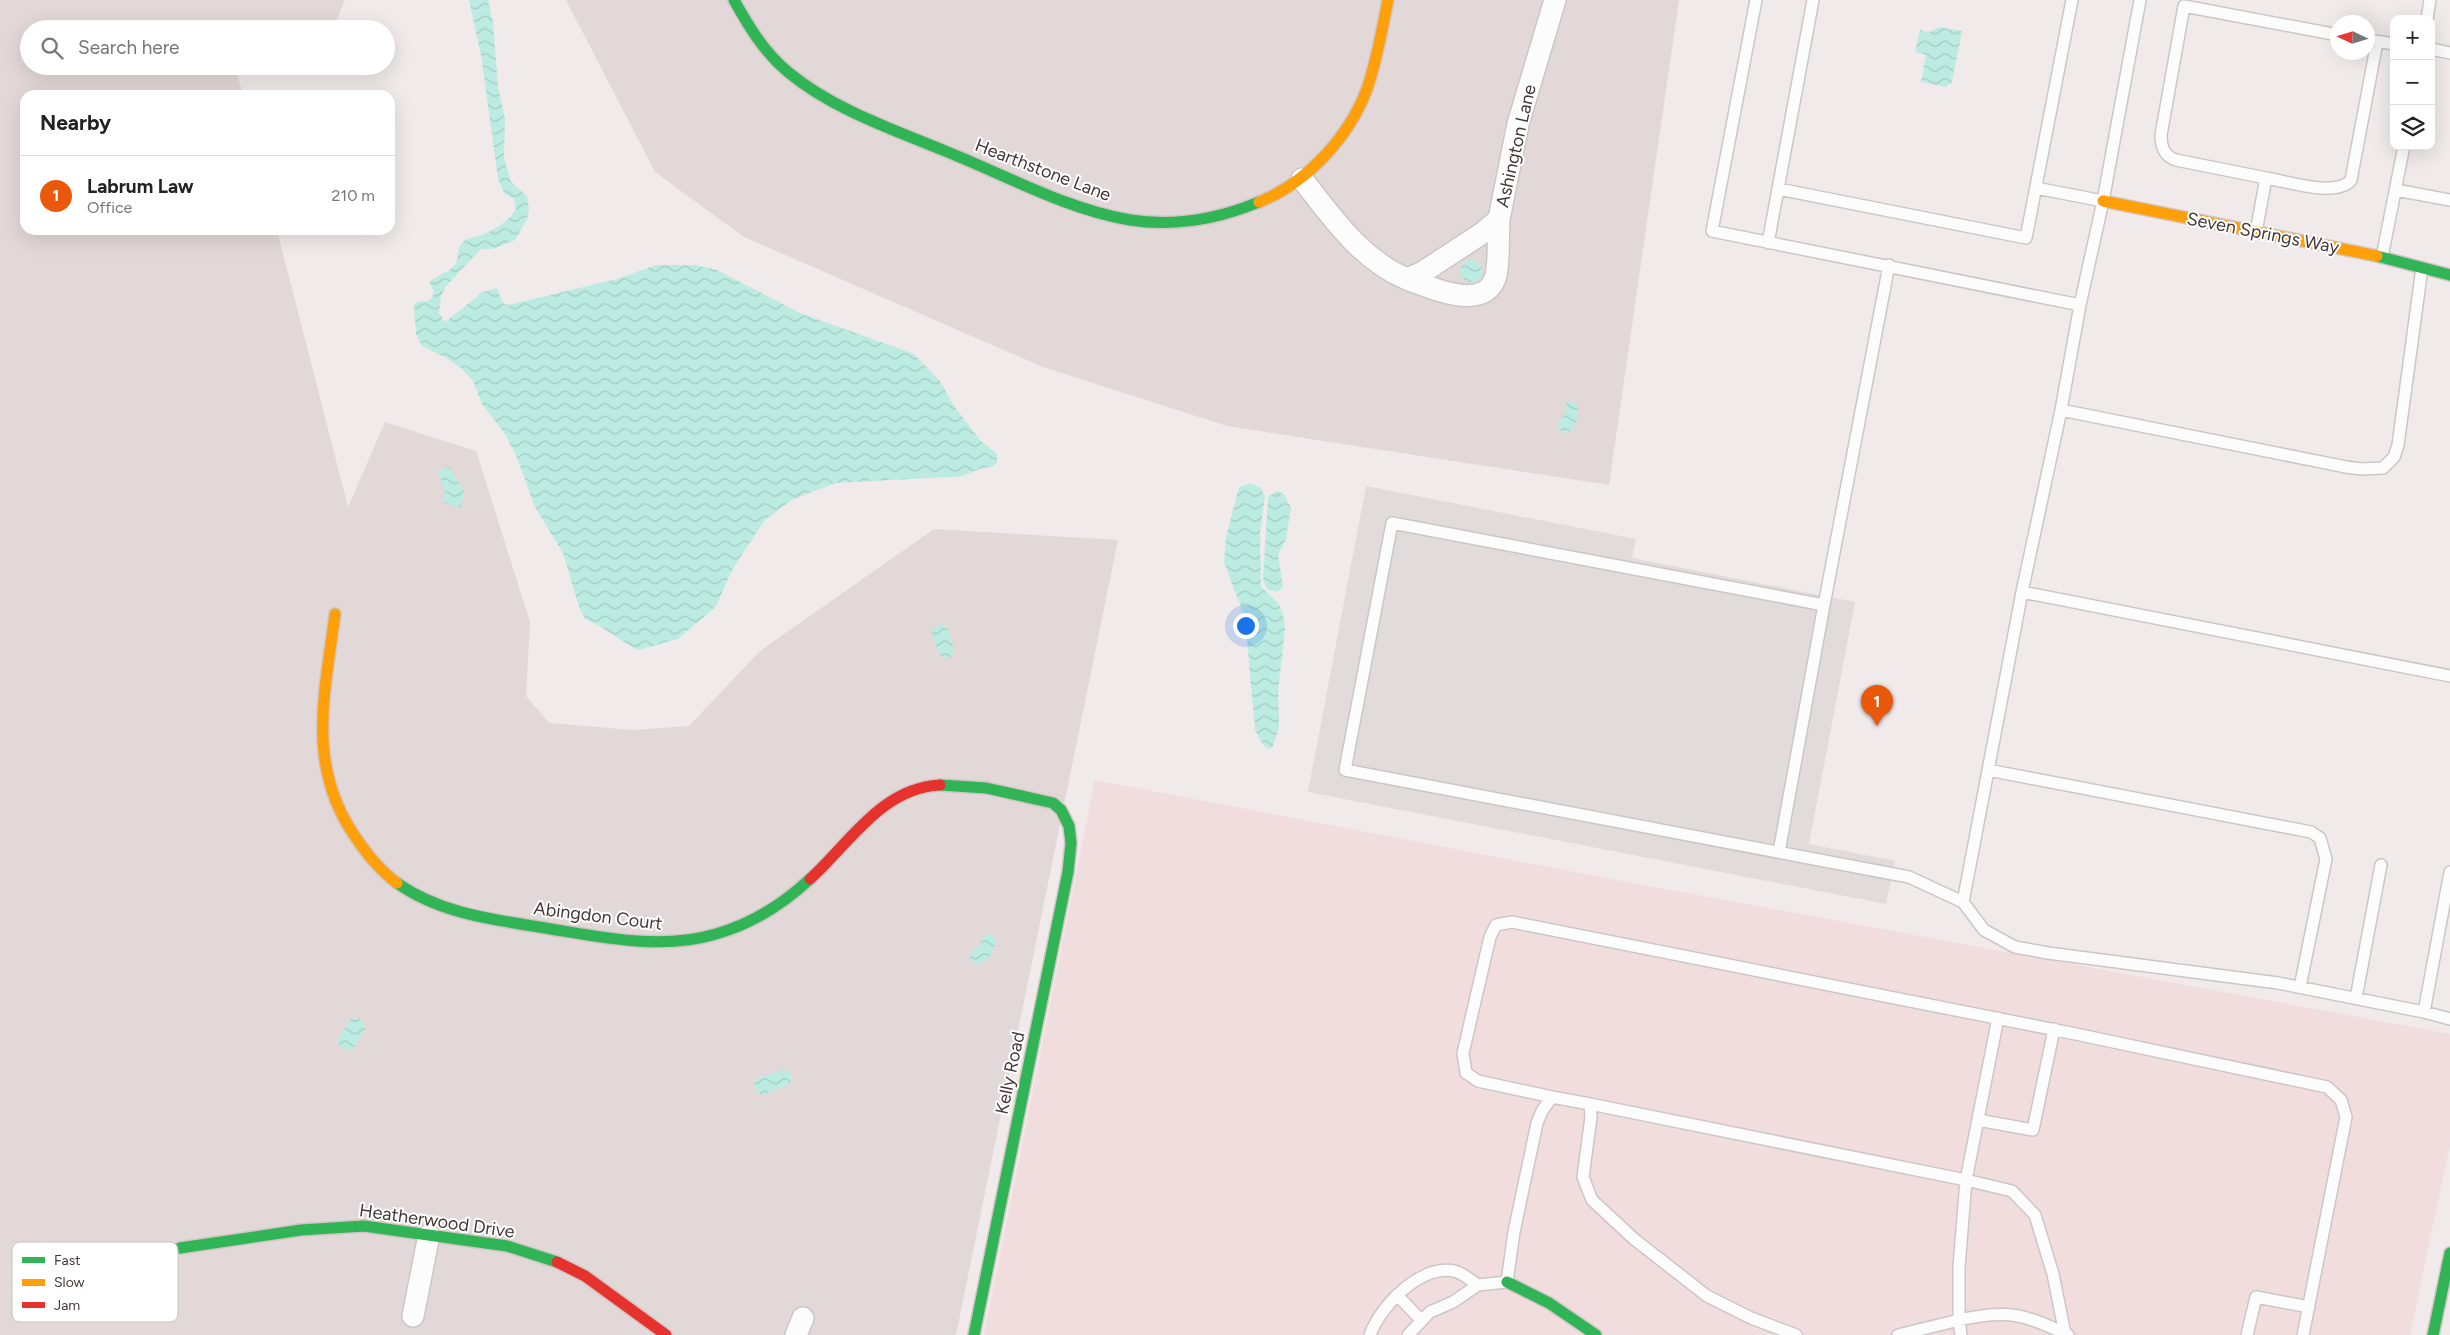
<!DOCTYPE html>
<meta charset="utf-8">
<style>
:root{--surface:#fff;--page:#f6f6f6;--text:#222;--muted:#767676;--line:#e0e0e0;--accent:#ea580c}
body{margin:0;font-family:Figtree,sans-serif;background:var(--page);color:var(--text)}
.controls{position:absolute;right:15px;top:15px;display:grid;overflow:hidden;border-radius:10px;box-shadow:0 5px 20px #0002}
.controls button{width:45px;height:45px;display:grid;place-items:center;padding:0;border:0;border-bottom:1px solid var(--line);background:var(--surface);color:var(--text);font:25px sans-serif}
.compass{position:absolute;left:2330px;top:15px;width:45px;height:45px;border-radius:50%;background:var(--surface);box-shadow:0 5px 20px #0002;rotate:274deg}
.you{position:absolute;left:1245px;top:625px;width:18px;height:18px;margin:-12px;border:4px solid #fff;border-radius:50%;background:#1a73e8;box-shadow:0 0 0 8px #1a73e833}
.badge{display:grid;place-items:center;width:32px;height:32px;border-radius:50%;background:var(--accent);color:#fff;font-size:16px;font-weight:700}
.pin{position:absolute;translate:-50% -41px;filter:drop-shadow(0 1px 2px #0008)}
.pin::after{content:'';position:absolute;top:26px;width:18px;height:15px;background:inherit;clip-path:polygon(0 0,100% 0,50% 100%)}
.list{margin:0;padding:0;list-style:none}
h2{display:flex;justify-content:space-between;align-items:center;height:65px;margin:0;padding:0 20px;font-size:21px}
h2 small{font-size:16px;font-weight:400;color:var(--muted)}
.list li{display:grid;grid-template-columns:32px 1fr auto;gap:15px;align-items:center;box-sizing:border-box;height:80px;padding:0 20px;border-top:1px solid var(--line)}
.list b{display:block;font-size:19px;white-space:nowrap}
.list p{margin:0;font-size:16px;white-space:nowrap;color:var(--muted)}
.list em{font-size:16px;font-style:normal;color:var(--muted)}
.icon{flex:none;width:28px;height:28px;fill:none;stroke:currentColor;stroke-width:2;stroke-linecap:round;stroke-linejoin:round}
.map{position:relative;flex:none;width:2450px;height:1335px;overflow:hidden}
.search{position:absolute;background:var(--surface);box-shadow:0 5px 20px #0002;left:20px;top:20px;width:375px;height:55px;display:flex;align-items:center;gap:12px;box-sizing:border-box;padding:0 18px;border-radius:28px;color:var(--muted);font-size:19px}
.panel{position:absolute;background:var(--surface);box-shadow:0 5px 20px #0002;left:20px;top:90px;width:375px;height:145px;border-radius:15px}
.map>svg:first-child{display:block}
.residential{fill:#e3d8d8}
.commercial{fill:#f2ddde}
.parking{fill:#e2dbdb}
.water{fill:url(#water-waves)}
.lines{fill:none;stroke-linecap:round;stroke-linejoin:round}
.lane-casing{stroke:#ccc6c6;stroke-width:14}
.street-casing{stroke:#ccc6c6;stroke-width:24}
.fast-casing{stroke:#d2c5c5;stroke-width:14}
.slow-casing{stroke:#d2c5c5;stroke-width:14}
.jam-casing{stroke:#d2c5c5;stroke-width:14}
.lane{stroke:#fdfcfc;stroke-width:11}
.street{stroke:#fdfcfc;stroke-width:21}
.fast{stroke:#30b455;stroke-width:11}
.slow{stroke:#ff9f0a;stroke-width:11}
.jam{stroke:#e5322d;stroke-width:11}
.labels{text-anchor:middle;stroke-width:4;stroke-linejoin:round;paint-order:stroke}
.street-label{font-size:18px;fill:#463737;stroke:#fff}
.key{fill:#fff;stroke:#c8c3c3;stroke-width:1}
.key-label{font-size:14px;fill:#463737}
</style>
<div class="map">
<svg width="2450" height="1335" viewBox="0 0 2450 1335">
<defs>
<pattern id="water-waves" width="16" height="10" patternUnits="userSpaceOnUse" patternTransform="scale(1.25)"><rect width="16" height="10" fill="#bcece1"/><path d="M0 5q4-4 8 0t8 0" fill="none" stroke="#a3cbc2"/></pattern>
</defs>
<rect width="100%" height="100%" fill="#f0eaea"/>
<path class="residential" d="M 0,0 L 345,0 L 333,29 L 29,29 L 29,66 L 235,66 L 243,95 L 25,95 L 25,230 L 277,230 L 348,507 L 385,422 L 476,451 L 530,622 L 526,696 L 549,723 L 633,730 L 689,726 L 760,651 L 934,529 L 1118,540 L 956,1335 L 0,1335 Z
M 566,0 L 1679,0 L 1609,485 L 1227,426 L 1043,367 L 744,237 L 655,172 Z"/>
<path class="commercial" d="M 1095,780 L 1611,879 L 2450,1034 L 2450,1144 L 2410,1335 L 984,1335 Z"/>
<path class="parking" d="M 1366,486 L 1636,539 L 1632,558 L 1855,602 L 1809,844 L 1895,861 L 1886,904 L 1308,792 Z"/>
<path class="water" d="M 469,0 L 488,0 L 493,22 L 498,87 L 505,119 L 504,157 L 511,182 L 527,196 L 529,210 L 527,219 L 515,240 L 493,249 L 481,249 L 446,286 L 441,296 L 439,313 L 445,322 L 483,292 L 497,288 L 503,303 L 508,305 L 617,279 L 656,265 L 695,265 L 717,270 L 800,313 L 914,354 L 940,381 L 954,406 L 980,440 L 997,454 L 997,463 L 992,467 C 976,467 965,479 948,477 L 835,483 L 792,500 L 764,521 L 732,570 L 716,606 L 704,617 L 678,639 L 638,650 C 619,641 604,626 585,619 L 579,607 L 563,553 L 535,507 L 515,453 L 505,434 L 482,404 L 473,381 L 462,369 L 446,358 L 422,346 L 416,334 L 414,304 L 419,301 L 426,302 L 432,298 L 434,291 L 429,283 C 436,275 448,273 454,266 C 460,258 456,248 464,241 C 468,238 474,237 479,236 C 492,231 508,222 516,209 L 514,199 L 504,193 L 498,178 L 481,55 Z
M 1939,27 L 1962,31 L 1952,82 L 1946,87 L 1921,82 L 1926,55 L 1915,52 L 1920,30 L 1930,32 Z
M1460 271a11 11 0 1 1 22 0a11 11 0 1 1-22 0Z
M 1573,401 L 1578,406 L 1578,418 L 1572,431 L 1564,433 L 1559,428 L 1558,423 L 1565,413 L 1566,403 Z
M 448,466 L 464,491 L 461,508 L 443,503 L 445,490 L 437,472 Z
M 1250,483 L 1261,488 L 1265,496 L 1260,533 L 1261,587 L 1278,603 L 1283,614 L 1285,629 L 1278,691 L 1279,727 L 1273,746 L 1270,749 L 1263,745 L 1255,730 L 1245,617 L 1224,563 L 1226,537 L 1239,487 Z
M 1276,491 L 1284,494 L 1291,508 L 1286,539 L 1278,554 L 1283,587 L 1277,592 L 1267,589 L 1263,579 L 1268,497 Z
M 943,624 L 944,627 L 947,626 L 955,652 L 952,653 L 953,656 L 944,659 L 943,656 L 940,656 L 931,631 L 934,630 L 934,627 Z
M 991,934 L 996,941 C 994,952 988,964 975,963 L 970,958 L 971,952 L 980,945 L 984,936 Z
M 351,1018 L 361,1019 L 366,1028 L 352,1050 L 341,1048 L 337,1040 Z
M 781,1070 L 790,1071 L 792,1078 L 788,1085 L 762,1095 L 756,1092 L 754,1085 L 756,1079 Z"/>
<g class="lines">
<defs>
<path id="lane" d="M 1756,0 L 1712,231 L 2080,305
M 2140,0 L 2103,201 L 2080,305 L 2061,410 L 2346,467 L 2362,469 L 2383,468 L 2394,457 L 2398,445 L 2422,268
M 2427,19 L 2430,0
M 2368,40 L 2394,44
M 2431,49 L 2450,53
M 2266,178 C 2287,181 2336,198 2351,180 L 2377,42
M 2036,188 L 2103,201
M 1779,189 L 2026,238 L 2072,0
M 2396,190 L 2450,200
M 2256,232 L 2266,178 L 2176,160 C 2164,156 2161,147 2161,135 L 2184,6 L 2338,35
M 1768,243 L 1813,0
M 2382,257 L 2404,146
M 1889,265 L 1824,605 L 1392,523 L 1345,770 L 1909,877 L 1963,902
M 2061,410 L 2022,592 L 1963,902 L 1984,930 L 2015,947 L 2048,953 L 2278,983 L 2424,1012 L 2450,1019
M 2022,592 L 2450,676
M 1988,770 L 2311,832 L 2320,838 L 2326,859 L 2300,987
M 1779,852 L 1824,605
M 2356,998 L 2381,865
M 2424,1012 L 2450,872
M 1998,1018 L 1966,1180 L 2012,1191 L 2035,1215 L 2053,1274 L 2065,1334
M 1552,1097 L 1478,1081 L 1466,1073 L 1463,1053 L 1490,937 L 1496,925 L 1512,922 L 2071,1033 L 2327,1087 L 2341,1100 L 2346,1117 L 2303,1335
M 1590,1104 L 1966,1180 L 1959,1267 L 1959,1320 C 2008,1309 2024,1314 2068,1335
M 1978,1120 L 2033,1130 L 2054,1029
M 1397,1295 L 1421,1320
M 1370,1335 C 1380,1306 1420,1265 1454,1271 C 1462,1272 1471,1281 1478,1285
M 1408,1335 L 1430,1312 L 1453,1302 L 1478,1285 L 1507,1282 L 1514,1232 L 1537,1123 L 1542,1111 L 1552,1097 L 1590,1104 L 1591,1117 L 1583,1177 L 1592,1200 L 1634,1239 L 1707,1296 L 1751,1318 L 1796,1335
M 1898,1335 L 1959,1320 L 1961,1335
M 2247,1335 L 2256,1297 L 2309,1307"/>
<path id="street" d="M 1302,179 C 1332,217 1361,260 1407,279 L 1423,272 L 1484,232 L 1499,219 L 1518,124 L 1555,0
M 1407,279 C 1432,288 1492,316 1497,269 C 1499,253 1498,235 1499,219
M 413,1316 L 429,1235
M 796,1335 L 803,1318"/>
<path id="fast" d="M 734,0 C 749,27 764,52 788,72 C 836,112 901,132 957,156 C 1013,179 1070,210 1130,220 C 1175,227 1218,219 1259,202
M 2377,256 L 2450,275
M 940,785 L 986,788 L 1053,803 L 1061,810 L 1069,826 L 1071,843 L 1068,872 L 974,1335
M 397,883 C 442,915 498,920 551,929 C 605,938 663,950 716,934 C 752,924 783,904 810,879
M 180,1248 L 301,1230 L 364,1226 L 507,1246 L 557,1262
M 1507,1282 L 1549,1303 L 1596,1335
M 2433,1335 L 2450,1253"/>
<path id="slow" d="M 2103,201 L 2377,256
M 1259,202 C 1307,183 1349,137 1367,89 C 1377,60 1382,30 1388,0
M 335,614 C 325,693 306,764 354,835 C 366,853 379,870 397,883"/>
<path id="jam" d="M 810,879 C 849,844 881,788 940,785
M 557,1262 L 585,1276 L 666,1335"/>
</defs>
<use href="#lane" class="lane-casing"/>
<use href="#street" class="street-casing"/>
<use href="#fast" class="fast-casing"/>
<use href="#slow" class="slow-casing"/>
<use href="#jam" class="jam-casing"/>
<use href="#lane" class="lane"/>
<use href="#street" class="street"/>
<use href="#fast" class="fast"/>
<use href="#slow" class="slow"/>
<use href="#jam" class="jam"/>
</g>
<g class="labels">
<g class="street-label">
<text transform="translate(1516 146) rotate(-77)" y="6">Ashington Lane</text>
<text transform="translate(1043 170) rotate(21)" y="6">Hearthstone Lane</text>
<text transform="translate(2263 233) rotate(11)" y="6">Seven Springs Way</text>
<text transform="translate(598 916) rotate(7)" y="6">Abingdon Court</text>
<text transform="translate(1010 1073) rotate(-78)" y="6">Kelly Road</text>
<text transform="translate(437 1221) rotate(8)" y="6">Heatherwood Drive</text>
</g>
</g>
<rect x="12" y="1242" width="166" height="80" rx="8" class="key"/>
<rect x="22" y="1257" width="23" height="6" fill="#30b455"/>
<rect x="22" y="1279" width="23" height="7" fill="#ff9f0a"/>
<rect x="22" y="1302" width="23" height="6" fill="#e5322d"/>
<g class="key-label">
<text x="54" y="1265">Fast</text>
<text x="54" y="1287">Slow</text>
<text x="54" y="1310">Jam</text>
</g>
</svg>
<div class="controls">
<button>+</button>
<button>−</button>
<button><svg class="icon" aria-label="layers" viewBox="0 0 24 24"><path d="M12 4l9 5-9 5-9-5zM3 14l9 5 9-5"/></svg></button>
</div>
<svg class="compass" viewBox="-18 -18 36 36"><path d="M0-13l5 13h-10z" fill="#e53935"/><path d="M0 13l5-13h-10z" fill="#767676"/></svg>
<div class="you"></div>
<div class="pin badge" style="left:1877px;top:726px">1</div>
<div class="search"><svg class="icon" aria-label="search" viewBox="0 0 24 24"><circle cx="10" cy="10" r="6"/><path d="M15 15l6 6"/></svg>Search here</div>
<section class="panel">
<h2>Nearby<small></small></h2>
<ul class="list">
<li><span class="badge">1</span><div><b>Labrum Law</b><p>Office</p></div><em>210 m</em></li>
</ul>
</section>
</div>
